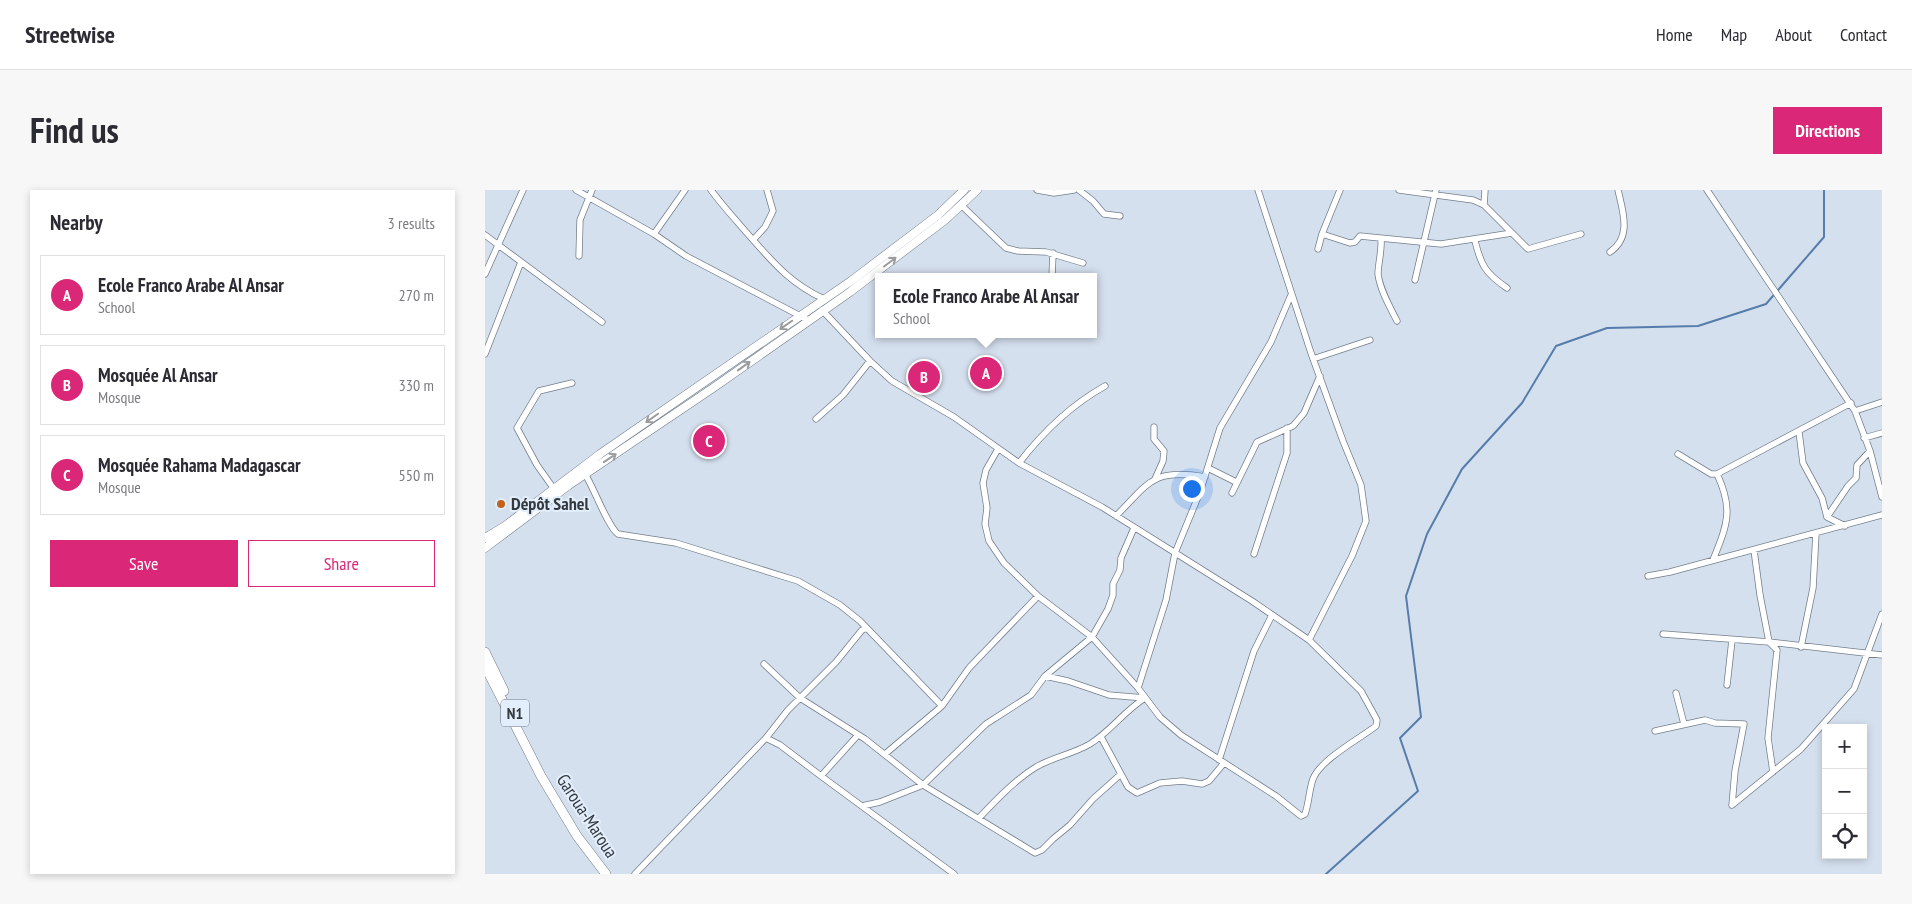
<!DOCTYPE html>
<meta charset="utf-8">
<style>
:root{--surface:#fff;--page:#f7f7f7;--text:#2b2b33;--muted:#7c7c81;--line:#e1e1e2;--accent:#db2777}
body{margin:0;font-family:"PT Sans Narrow",sans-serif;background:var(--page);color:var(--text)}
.controls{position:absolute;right:15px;bottom:15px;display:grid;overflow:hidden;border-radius:0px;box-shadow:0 2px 8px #0003}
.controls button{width:45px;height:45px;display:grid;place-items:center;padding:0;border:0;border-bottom:1px solid var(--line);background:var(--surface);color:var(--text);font:25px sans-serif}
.you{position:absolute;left:706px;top:298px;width:18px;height:18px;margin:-12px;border:4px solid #fff;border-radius:50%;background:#1a73e8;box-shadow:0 0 0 8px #1a73e833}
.badge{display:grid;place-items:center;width:32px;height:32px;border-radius:50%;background:var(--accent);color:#fff;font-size:16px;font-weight:700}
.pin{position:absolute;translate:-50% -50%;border:2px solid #fff;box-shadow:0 1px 5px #0006}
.popup{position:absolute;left:390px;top:83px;width:222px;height:65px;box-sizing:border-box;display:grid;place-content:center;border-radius:0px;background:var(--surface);filter:drop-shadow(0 1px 4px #0005);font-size:16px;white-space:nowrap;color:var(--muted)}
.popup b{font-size:19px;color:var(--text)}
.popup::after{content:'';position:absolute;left:50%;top:100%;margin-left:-10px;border:10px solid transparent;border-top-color:var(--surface)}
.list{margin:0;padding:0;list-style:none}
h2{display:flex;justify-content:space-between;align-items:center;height:65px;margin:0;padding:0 20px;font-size:21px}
h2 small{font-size:16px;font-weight:400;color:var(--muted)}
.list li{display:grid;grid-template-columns:32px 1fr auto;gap:15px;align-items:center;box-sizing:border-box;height:80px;margin:0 10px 10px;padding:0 10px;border:1px solid var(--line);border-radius:0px}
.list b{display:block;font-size:19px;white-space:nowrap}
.list p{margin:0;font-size:16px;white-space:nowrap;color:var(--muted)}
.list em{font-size:16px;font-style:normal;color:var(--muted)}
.actions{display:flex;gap:10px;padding:15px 20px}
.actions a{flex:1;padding:11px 0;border:1px solid var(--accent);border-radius:0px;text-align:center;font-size:18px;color:var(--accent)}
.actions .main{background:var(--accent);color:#fff}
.icon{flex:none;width:28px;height:28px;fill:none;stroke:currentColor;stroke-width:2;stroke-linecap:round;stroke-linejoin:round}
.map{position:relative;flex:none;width:1397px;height:684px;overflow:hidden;border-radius:0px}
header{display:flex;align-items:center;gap:30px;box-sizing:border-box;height:70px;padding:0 25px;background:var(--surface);border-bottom:1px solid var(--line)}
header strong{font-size:24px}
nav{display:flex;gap:28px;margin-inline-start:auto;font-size:18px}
.intro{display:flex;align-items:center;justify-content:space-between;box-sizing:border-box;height:120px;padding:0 30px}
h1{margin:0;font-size:35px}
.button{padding:12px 22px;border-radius:0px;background:var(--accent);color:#fff;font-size:18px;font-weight:700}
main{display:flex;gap:30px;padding:0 30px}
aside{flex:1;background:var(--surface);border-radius:0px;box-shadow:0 2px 8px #0003}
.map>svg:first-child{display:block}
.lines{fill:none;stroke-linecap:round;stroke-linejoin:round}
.stream{stroke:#557caa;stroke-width:2}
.minor-casing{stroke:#737e8a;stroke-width:7}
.major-casing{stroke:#737e8a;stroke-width:9}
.highway-casing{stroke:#737e8a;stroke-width:10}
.minor{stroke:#fff;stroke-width:5.5}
.major{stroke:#fff;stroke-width:8}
.highway{stroke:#fff;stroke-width:9}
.oneway{stroke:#9a9c9f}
.poi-dot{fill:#c1621a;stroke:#e2eefc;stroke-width:2}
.labels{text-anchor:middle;stroke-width:4;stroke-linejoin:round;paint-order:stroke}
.shield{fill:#e2eefc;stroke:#686f78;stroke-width:1}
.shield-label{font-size:16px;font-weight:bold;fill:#34393f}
.poi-label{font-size:18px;font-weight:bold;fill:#34393f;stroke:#e2eefc;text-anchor:start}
.street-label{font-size:18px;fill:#34393f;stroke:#e2eefc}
</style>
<header>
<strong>Streetwise</strong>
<nav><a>Home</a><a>Map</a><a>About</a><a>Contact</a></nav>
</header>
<div class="intro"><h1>Find us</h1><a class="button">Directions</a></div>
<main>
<aside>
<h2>Nearby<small>3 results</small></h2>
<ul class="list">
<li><span class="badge">A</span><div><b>Ecole Franco Arabe Al Ansar</b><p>School</p></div><em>270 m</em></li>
<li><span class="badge">B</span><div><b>Mosquée Al Ansar</b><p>Mosque</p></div><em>330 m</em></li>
<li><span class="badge">C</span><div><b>Mosquée Rahama Madagascar</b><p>Mosque</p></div><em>550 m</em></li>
</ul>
<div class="actions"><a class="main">Save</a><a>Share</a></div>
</aside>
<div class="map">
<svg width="1397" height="684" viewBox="0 0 1397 684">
<rect width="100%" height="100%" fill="#d5e0ef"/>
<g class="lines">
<path class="stream" d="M 841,684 L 933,601 L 915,548 L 936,527 L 921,406 L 942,344 L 977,279 L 1037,213 L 1071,156 L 1122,138 L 1213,136 L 1281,114 L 1339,47 L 1339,0"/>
<defs>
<path id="minor" d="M 91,0 L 169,44 L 201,66 L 323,130
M 226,0 C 237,15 249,28 261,42 C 286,70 304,93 339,109
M 552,0 L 569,3 L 589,0
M 594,0 L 608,11 L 619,24 L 635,26
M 773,0 L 826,163 L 858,251 L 876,295 L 881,331 L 867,366 L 824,450
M 914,0 L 988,10 L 999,15 L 1043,59 L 1096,44
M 1222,0 L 1370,221 L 1385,261 L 1397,307
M 476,15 L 521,58 L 533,61 L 561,62 L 598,73
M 999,15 L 1000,0
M 169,44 L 200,0
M 837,44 L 865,53 L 870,52 L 875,46 L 956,54 L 1027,43
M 0,45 L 117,132
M 896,49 C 897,60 893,75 893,84 C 895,100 905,117 912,131
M 268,50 L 280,37 L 288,21 L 282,0
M 990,51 C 996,75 1000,83 1022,98
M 833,59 L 837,44 L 855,0
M 1125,62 C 1147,47 1138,22 1133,0
M 94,66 L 95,30 L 107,0
M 0,84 L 38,0
M 567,87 L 568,63
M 930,90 L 951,0
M 337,120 L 385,171 L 407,191 L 469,227 L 534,273 L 617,317 L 767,411 L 824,450 L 876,501 L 892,530 L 891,536 C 874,549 835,570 828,589 C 824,600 824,613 820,624 L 816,626 L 791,606 L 696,545 L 675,527 L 653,498 L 681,410 L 690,363 L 715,302 L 735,238 L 786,152 L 806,105
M 0,164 L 36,72
M 828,169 L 885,150
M 1370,221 L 1397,212
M 331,229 L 358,205 L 385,171
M 669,237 L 669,249 L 679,261 L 678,271 L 670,289
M 1314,242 L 1318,273 L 1337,308 L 1342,327 L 1360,336
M 1379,248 L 1397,243
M 513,259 L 501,280 L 498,293 L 502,318 L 500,334 L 504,351 L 519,373 L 553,406 L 607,447 L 653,498
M 1193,264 L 1226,284 L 1232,284 L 1366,213
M 534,273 C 558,242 586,215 620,196
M 723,278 L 751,292
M 100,284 C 109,298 123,337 133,344 L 191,353 L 313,391 L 355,415 L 375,431 L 457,516
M 69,299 L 52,275 L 32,238 L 54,201 L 87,193
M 747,303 L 772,252 L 808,236 L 819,223 L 835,186
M 631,326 C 664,293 667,278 720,287
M 1342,327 L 1363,296 L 1371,288 L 1372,275 L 1385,261
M 1269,360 L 1275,405 L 1284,452 L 1292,460 L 1283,548 L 1288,582
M 769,364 L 802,263 L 802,238
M 1228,370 C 1242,335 1249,320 1232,284
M 1163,386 L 1185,382 L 1397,325
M 1178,444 L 1284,452 L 1397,465
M 1316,457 L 1328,398 L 1331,343
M 279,474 L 315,508 L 380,549 L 438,595 L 550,663 L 557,660 L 568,649 L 585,635 L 608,609 L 636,584
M 560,486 L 583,491 L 624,505 L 660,508
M 1242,495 L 1247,450
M 1191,503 L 1199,534
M 1170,541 L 1220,530 L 1230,533 L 1259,534 L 1250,581 L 1247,615
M 616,547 L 643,597 L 652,603 L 675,593 L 697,591 L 717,594 L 724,591 L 739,573
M 281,548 L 295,555 L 336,586 L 373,545
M 400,564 L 457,516 L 484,478 L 553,406
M 734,570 L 769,461 L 787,425
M 336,586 L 469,684
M 1247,615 L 1316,559 L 1369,499 L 1397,424
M 377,616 L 395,612 L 438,595 L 501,534 L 546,505 L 560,486 L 607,447 L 623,419 L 628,405 L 628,394 L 635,380 L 636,368 L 649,338
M 494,628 C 511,610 530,590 551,577 C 568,567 588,564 605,554 C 625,542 639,521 660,508
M 150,684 L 281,548 L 303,520 L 351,472 L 377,440 L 382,438"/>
<path id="major" d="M 0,348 L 20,336 L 115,264 L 366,91 L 453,25 L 479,0
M 0,358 L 84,295 L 228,198 L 365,102 L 460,30 L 492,0"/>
<path id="highway" d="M 0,462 L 19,501
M 0,476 L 56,586 L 92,646 L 121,684"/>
</defs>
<use href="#minor" class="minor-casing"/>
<use href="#major" class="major-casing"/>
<use href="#highway" class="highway-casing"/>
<use href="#minor" class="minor"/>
<use href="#major" class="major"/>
<use href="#highway" class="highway"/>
</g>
<defs><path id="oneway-shaft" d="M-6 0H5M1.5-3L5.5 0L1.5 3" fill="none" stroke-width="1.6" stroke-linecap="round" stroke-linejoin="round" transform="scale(1.25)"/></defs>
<g class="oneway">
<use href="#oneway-shaft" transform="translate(405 72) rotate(-37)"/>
<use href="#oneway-shaft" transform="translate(301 135) rotate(145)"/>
<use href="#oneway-shaft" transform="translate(259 176) rotate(-36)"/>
<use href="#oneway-shaft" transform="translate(167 228) rotate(145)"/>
<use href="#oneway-shaft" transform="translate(125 268) rotate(-34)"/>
</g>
<circle class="poi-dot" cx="16" cy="314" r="5"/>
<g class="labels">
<rect class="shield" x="16" y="509.5" width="28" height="27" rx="4"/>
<g class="shield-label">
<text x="30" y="529">N1</text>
</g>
<g class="poi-label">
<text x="26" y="320">Dépôt Sahel</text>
</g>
<g class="street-label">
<text transform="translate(102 626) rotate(57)" y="6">Garoua-Maroua</text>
</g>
</g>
</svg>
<div class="controls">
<button>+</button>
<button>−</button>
<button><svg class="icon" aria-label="locate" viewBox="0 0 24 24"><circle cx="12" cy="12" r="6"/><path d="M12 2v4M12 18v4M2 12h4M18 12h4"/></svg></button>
</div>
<div class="you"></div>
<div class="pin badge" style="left:501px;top:183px">A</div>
<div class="popup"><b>Ecole Franco Arabe Al Ansar</b>School</div>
<div class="pin badge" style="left:439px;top:187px">B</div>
<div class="pin badge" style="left:224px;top:251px">C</div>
</div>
</main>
